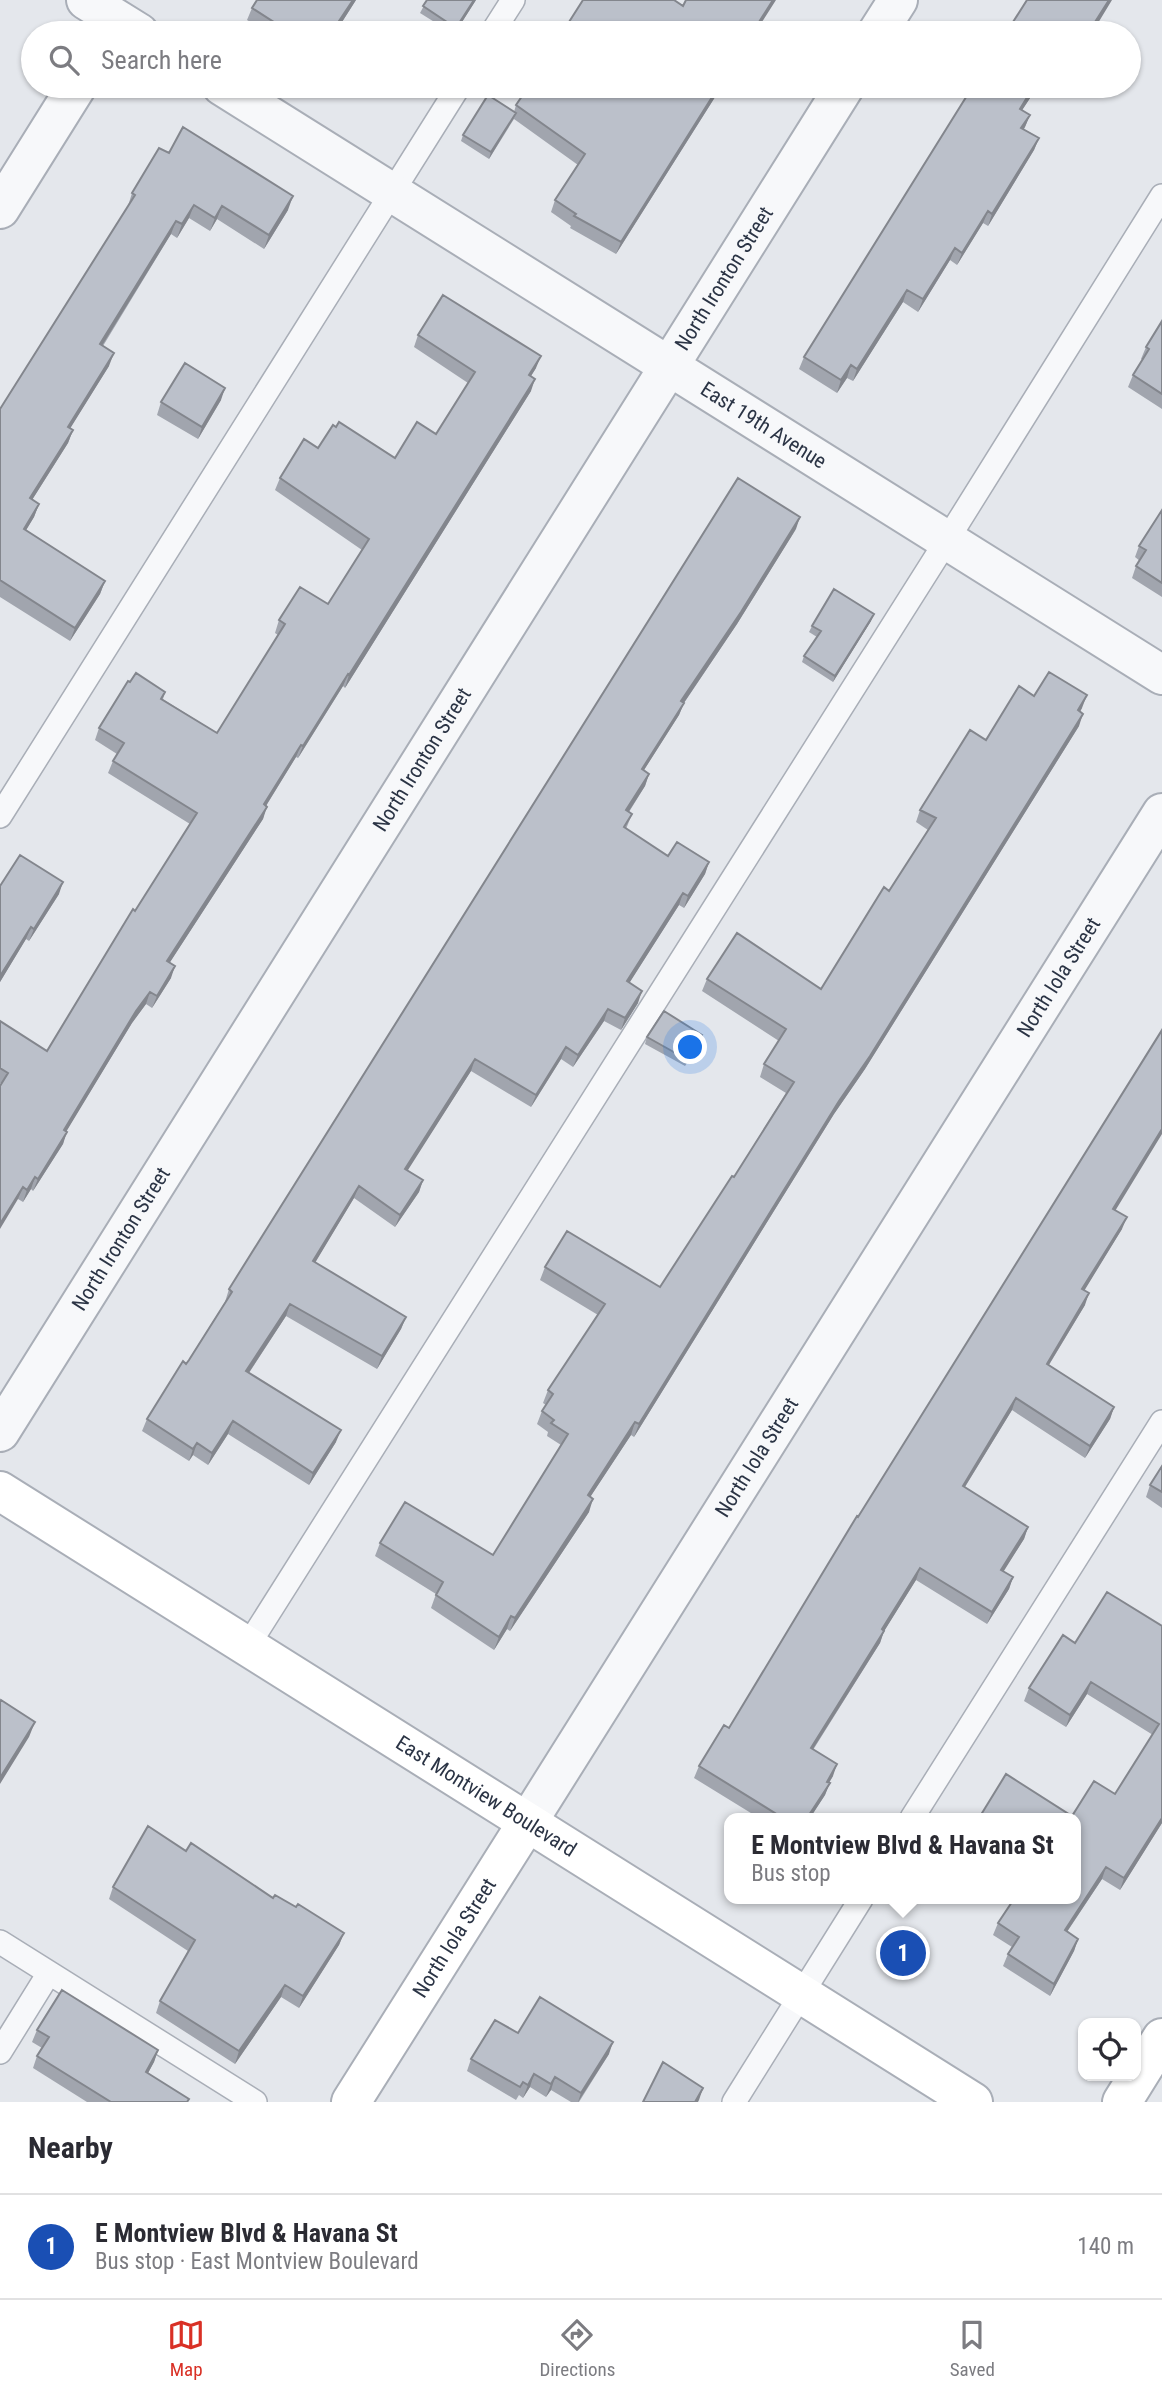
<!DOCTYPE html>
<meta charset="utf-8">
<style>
:root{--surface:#fff;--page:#f2f2f3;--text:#2b2b33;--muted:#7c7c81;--line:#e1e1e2;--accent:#d93025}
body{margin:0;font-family:"Roboto Condensed",sans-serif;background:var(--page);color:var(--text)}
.controls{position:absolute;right:21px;bottom:21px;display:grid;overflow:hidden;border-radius:14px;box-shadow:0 2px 5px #0004}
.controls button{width:63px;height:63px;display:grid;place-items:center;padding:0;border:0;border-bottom:2px solid var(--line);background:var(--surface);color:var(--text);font:35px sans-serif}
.you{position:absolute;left:691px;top:1048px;width:24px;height:24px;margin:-18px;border:5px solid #fff;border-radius:50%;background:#1a73e8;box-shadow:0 0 0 10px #1a73e833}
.badge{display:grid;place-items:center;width:46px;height:46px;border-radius:50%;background:var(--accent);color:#fff;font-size:23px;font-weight:700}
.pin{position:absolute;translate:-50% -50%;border:4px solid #fff;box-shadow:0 2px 7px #0006}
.popup{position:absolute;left:724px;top:1813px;width:357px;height:91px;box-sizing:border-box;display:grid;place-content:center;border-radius:14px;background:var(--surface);filter:drop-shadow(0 2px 5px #0005);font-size:23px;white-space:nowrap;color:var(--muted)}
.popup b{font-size:26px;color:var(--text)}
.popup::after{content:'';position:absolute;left:50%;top:100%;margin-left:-14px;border:14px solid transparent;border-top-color:var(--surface)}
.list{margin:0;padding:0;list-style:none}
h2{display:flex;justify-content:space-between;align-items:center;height:91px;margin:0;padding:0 28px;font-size:30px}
h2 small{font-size:23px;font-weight:400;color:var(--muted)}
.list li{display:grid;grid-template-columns:46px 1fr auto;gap:21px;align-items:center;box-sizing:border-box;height:105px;padding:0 28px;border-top:2px solid var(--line)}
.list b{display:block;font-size:26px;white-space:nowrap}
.list p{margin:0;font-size:23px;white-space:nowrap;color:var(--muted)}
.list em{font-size:23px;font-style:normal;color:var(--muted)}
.icon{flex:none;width:38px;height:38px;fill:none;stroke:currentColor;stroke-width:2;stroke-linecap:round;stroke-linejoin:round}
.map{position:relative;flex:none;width:1162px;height:2102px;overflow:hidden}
.search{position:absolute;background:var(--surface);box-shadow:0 2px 5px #0004;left:21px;right:21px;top:21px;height:77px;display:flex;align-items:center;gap:18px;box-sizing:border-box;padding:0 24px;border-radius:38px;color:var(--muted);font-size:26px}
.sheet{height:196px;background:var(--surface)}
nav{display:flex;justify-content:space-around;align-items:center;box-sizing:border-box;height:98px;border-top:2px solid var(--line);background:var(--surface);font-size:19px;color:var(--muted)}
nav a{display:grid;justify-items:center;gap:4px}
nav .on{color:var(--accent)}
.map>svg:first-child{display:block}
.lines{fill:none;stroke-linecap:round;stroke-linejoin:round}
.lane-casing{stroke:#a9aeb7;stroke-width:26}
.street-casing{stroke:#a9aeb7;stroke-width:42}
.secondary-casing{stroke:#a9aeb7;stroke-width:42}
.lane{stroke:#f7f8fa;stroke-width:23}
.street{stroke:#f7f8fa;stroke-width:38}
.secondary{stroke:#fff;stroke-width:38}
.wall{fill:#a1a5ae}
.shaded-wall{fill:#83868d}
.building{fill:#bbc0ca;stroke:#83868d;stroke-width:2}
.labels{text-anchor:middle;stroke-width:5;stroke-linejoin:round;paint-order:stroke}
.street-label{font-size:21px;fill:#2b3445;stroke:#f4f6f9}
</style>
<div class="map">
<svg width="1162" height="2102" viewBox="0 0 1162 2102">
<rect width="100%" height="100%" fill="#e4e7ec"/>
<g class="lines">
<defs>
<path id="lane" d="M 492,33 L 513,0
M 0,816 L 459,86
M 247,1647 L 947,540 L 1162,196
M 912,1818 L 1162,1422
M 0,1942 L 255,2102
M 0,2052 L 49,1973
M 734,2102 L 861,1899"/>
<g id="street">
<path d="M 86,0 L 139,33"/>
<path d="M 877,33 L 898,0"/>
<path id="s1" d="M 222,86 L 1162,675"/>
<path d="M 0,209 L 77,86"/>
<path id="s2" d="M 0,1432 L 845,86"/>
<path id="s3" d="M 527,1823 L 1162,813"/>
</g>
<g id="secondary">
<path id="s4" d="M 0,1491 L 973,2102"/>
<path id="s5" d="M 351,2102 L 527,1823"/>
<path d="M 1122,2102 L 1162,2038"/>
</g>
</defs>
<use href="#lane" class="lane-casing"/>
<use href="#street" class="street-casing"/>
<use href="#secondary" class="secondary-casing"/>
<use href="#lane" class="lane"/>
<use href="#street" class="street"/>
<use href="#secondary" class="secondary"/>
</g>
<path class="wall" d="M 257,0 L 356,0 L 335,33 L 268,33 L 247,20 L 252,8 Z
M 427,0 L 476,0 L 455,33 L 452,33 L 420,13 Z
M 722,86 L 616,254 L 570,228 L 571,226 L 551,212 L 555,200 L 578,165 L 514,119 L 489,159 L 461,141 L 463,135 L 514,112 L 516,105 Z
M 973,86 L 1038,86 L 1022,110 L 1030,115 L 1024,129 L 1039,138 L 1034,150 L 988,226 L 983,223 L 957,265 L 950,260 L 918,312 L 903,302 L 853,381 L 847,378 L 837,393 L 799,369 L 804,357 Z
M 132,193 L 288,210 L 264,249 L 217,219 L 210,231 L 189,218 L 177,238 L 171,234 L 103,346 L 109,366 L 70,428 L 73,430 L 68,443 L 32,500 L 39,504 L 34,517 L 26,530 L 105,581 L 100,594 L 70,641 L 0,597 L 0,409 L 128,206 Z
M 1162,321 L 1162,409 L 1128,387 L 1133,375 L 1143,360 L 1141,359 L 1146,347 Z
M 418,335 L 536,368 L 531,376 L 531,391 L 345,688 L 343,686 L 298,758 L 296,757 L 266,806 L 263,819 L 170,962 L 171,978 L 152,1008 L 146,1004 L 132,1023 L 66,1131 L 63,1144 L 33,1191 L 31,1189 L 23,1202 L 18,1199 L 2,1084 L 0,1083 L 0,1021 L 47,1051 L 190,824 L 108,773 L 113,761 L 117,754 L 95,740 L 99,728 L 165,692 L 163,699 L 217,733 L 278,635 L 275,633 L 279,620 L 328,604 L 362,550 L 275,490 L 280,478 L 318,448 L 395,458 L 436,434 L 468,383 L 414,347 Z
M 221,400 L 198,439 L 157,415 L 161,402 Z
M 1162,510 L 1162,597 L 1132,578 L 1136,566 L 1140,561 L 1135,557 L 1139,546 Z
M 796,529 L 737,624 L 684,703 L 679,715 L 644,770 L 649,774 L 645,786 L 629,812 L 632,814 L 626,829 L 668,856 L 709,862 L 705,874 L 684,908 L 679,905 L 629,983 L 638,1003 L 621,1030 L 604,1021 L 573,1067 L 561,1059 L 531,1107 L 471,1071 L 407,1170 L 423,1180 L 419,1192 L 395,1227 L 354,1198 L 315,1262 L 406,1317 L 401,1329 L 377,1369 L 286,1316 L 249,1373 L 336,1442 L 309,1485 L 228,1434 L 208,1465 L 193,1455 L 189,1461 L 142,1431 L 147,1419 L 186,1364 L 225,1302 L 229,1289 Z
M 871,621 L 833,682 L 802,662 L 804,656 L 817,637 L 809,632 L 812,626 Z
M 1034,696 L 1082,708 L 1080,712 L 1079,726 L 865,1069 L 834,1114 L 634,1437 L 631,1435 L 590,1497 L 589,1512 L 510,1631 L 507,1629 L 494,1650 L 431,1608 L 436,1594 L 375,1556 L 380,1543 L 493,1555 L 561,1445 L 547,1436 L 548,1432 L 537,1424 L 542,1411 L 546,1405 L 543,1403 L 548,1390 L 598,1315 L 540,1280 L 545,1267 L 660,1287 L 734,1177 L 786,1093 L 760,1077 L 764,1064 L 779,1041 L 702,991 L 707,979 L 821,989 L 889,891 L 928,830 L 916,822 L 920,810 L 986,740 Z
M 0,886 L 59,894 L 29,941 L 26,939 L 0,982 Z
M 647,1037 L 700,1042 L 685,1066 L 645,1044 Z
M 1115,1210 L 1122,1229 L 1084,1290 L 1085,1305 L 1049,1365 L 1114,1407 L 1110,1419 L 1085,1458 L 1012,1410 L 965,1487 L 1028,1527 L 1024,1539 L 1003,1571 L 1013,1577 L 1009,1589 L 987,1624 L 916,1580 L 884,1631 L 880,1643 L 813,1750 L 833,1776 L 829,1783 L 825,1795 L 810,1818 L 759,1818 L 694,1778 L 699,1766 L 729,1728 L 858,1517 Z
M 1162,1466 L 1162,1508 L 1146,1497 L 1150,1485 Z
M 1162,1626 L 1162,1823 L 1120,1890 L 1102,1879 L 1067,1932 L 1078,1939 L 1074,1951 L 1050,1996 L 1003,1966 L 1008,1954 L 1012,1947 L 993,1935 L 998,1923 L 1011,1903 L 1004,1899 L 1076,1899 L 1072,1816 L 1115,1794 L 1153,1735 L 1087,1694 L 1066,1727 L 1024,1701 L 1029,1688 L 1075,1643 Z
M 186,1851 L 273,1898 L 296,1907 L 344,1933 L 339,1945 L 299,2008 L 281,1997 L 235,2064 L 156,2013 L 160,2001 L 188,1951 L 109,1899 L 113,1887 Z
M 37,2030 L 158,2050 L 154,2062 L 148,2073 L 188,2102 L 87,2102 L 33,2068 L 37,2056 L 42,2048 L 32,2042 Z
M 518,2033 L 609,2054 L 579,2102 L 571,2102 L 551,2090 L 546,2097 L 530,2087 L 523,2098 L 519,2095 L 516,2100 L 467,2071 L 471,2059 Z"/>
<path class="shaded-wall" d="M 353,0 L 356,0 L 335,33 L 331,33 Z
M 474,0 L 476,0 L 455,33 L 456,28 Z
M 773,0 L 776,0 L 755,33 L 752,33 Z
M 1109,0 L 1112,0 L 1092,33 L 1088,33 Z
M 719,86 L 722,86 L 616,254 L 621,242 Z
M 1034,86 L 1038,86 L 1015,121 L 1020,109 Z
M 516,113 L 513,119 L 489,159 L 491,152 Z
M 1030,115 L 1025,127 L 1016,140 L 1021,128 Z
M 1039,138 L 1034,150 L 988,226 L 992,214 Z
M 293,196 L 288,210 L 264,249 L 269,235 Z
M 194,205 L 189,218 L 177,238 L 182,224 Z
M 222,206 L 217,219 L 210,231 L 215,218 Z
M 988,211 L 983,223 L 957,265 L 962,253 Z
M 176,221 L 171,234 L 95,357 L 100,344 Z
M 955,248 L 950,260 L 918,312 L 923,299 Z
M 907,290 L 903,302 L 853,381 L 857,369 Z
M 114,353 L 109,366 L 63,440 L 68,427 Z
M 541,356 L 536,368 L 524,387 L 529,375 Z
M 851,365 L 847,378 L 837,393 L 841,380 Z
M 535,379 L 531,391 L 345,688 L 349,675 Z
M 225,388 L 221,400 L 198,439 L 202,427 Z
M 73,430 L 68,443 L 25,511 L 30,498 Z
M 39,504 L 34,517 L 19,542 L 24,529 Z
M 800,517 L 796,529 L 737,624 L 677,713 L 681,701 Z
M 105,581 L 100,594 L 70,641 L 75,628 Z
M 874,614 L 871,621 L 833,682 L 835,676 Z
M 348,674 L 343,686 L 298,758 L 303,746 Z
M 1087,695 L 1082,708 L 1073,723 L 1078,710 Z
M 684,703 L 679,715 L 637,781 L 642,769 Z
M 1083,714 L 1079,726 L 865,1069 L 834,1114 L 634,1437 L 639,1424 L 839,1101 Z
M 301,745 L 296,757 L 259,817 L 264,804 Z
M 649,774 L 645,786 L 622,822 L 626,810 Z
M 267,807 L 263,819 L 163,973 L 167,961 Z
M 709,862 L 705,874 L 684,908 L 688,896 Z
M 63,882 L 59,894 L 29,941 L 34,929 Z
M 683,893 L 679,905 L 623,993 L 627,981 Z
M 31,927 L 26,939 L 0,982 L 0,976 Z
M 175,966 L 171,978 L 152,1008 L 157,996 Z
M 642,991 L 638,1003 L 621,1030 L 625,1018 Z
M 150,992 L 146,1004 L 132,1023 L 60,1142 L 64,1130 L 136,1011 Z
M 608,1009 L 604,1021 L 573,1067 L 578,1055 Z
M 702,1035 L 700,1042 L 685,1066 L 688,1060 Z
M 566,1047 L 561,1059 L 531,1107 L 536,1095 Z
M 475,1059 L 471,1071 L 401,1181 L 405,1169 Z
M 1162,1129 L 1162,1134 L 1109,1221 L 1113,1209 Z
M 67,1132 L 63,1144 L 33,1191 L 38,1179 Z
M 35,1177 L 31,1189 L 23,1202 L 27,1190 Z
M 423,1180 L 419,1192 L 395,1227 L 400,1215 Z
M 359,1186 L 354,1198 L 309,1273 L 313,1261 Z
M 23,1187 L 18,1199 L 0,1229 L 0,1224 Z
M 1127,1217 L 1122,1229 L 1078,1301 L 1082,1289 Z
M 1089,1293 L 1085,1305 L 1042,1376 L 1047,1364 Z
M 290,1304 L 286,1316 L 242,1383 L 246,1371 Z
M 406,1317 L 401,1329 L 377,1369 L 382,1356 Z
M 1016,1398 L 1012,1410 L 958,1498 L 963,1486 Z
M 1114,1407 L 1110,1419 L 1085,1458 L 1090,1446 Z
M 233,1421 L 228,1434 L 208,1465 L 212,1453 Z
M 635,1422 L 631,1435 L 583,1508 L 588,1495 Z
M 341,1430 L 336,1442 L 309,1485 L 313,1473 Z
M 197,1443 L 193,1455 L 189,1461 L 193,1449 Z
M 593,1499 L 589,1512 L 510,1631 L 515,1618 Z
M 1028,1527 L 1024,1539 L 997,1582 L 1001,1570 Z
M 920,1568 L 916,1580 L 878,1641 L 882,1629 Z
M 1013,1577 L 1009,1589 L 987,1624 L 992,1612 Z
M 511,1616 L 507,1629 L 494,1650 L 499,1637 Z
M 884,1631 L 880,1643 L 806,1760 L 811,1748 Z
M 1091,1682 L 1087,1694 L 1066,1727 L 1070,1715 Z
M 35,1722 L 29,1737 L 0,1784 L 0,1778 Z
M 837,1764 L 833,1776 L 822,1794 L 827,1782 Z
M 830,1783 L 825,1795 L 810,1818 L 807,1818 Z
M 1162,1818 L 1162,1823 L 1120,1890 L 1124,1878 Z
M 1106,1867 L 1102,1879 L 1060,1942 L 1065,1930 Z
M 344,1933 L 339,1945 L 299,2008 L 303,1996 Z
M 1078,1939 L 1074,1951 L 1050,1996 L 1054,1984 Z
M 285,1985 L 281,1997 L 235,2064 L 239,2051 Z
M 613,2042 L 609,2054 L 578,2102 L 581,2093 Z
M 158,2050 L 154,2062 L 142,2084 L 146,2072 Z
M 534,2074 L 530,2087 L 523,2098 L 528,2085 Z
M 555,2077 L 551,2090 L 546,2097 L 551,2084 Z
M 703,2088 L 699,2100 L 698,2102 L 695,2102 Z"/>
<path class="building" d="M 257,0 L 353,0 L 331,33 L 291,33 L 252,8 Z
M 427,0 L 474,0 L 456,28 L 423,6 Z
M 583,0 L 674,0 L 683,6 L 686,0 L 773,0 L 752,33 L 562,33 Z
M 1027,0 L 1109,0 L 1088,33 L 1006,33 Z
M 529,86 L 719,86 L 621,242 L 574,216 L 576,214 L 555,200 L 585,154 L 516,105 Z
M 973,86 L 1034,86 L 1020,109 L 1030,115 L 1021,128 L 1039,138 L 992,214 L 988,211 L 962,253 L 955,248 L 923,299 L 907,290 L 857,369 L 851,365 L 841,380 L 804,357 Z
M 488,95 L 516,113 L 491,152 L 463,135 Z
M 183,127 L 293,196 L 269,235 L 222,206 L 215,218 L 194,205 L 182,224 L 176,221 L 100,344 L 114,353 L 68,427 L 73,430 L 30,498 L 39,504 L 24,529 L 105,581 L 75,628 L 0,580 L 0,409 L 135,195 L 132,193 L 159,148 L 169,153 Z
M 443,295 L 541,356 L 529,375 L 535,379 L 349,675 L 348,674 L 303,746 L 301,745 L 264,804 L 267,807 L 167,961 L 175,966 L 157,996 L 150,992 L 136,1011 L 64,1130 L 67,1132 L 38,1179 L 35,1177 L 27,1190 L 23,1187 L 0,1224 L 0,1086 L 8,1073 L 0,1068 L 0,1021 L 47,1051 L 133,909 L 135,911 L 197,813 L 113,761 L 124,743 L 99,728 L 128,681 L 130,682 L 136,673 L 165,692 L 161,699 L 217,733 L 285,624 L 279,620 L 300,587 L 328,604 L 369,539 L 280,478 L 304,439 L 318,448 L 333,425 L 336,427 L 339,422 L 395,458 L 417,422 L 436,434 L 475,372 L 418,335 Z
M 1162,321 L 1162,394 L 1133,375 L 1149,349 L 1146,347 Z
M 185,363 L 225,388 L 202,427 L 161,402 Z
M 738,478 L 800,517 L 741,612 L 681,701 L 684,703 L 642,769 L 649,774 L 626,810 L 632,814 L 624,827 L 668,856 L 677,842 L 709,862 L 688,896 L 683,893 L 627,981 L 642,991 L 625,1018 L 608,1009 L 578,1055 L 566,1047 L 536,1095 L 475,1059 L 405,1169 L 423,1180 L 400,1215 L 359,1186 L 313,1261 L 406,1317 L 382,1356 L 290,1304 L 246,1371 L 341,1430 L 313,1473 L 233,1421 L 212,1453 L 197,1443 L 193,1449 L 147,1419 L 183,1361 L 186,1364 L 189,1360 L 232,1292 L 229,1289 Z
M 1162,510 L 1162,583 L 1136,566 L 1146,550 L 1139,546 Z
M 834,589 L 874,614 L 835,676 L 804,656 L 821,631 L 812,626 Z
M 1049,672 L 1087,695 L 1078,710 L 1083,714 L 870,1056 L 839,1101 L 639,1424 L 635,1422 L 588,1495 L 593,1499 L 515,1618 L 511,1616 L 499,1637 L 436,1595 L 443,1582 L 380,1543 L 405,1502 L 493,1555 L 568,1434 L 551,1423 L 554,1420 L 542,1411 L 553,1394 L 548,1390 L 605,1304 L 545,1267 L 567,1231 L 660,1287 L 732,1176 L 734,1177 L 794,1082 L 764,1064 L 786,1029 L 707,979 L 737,933 L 821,989 L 884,887 L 889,891 L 936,818 L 920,810 L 970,730 L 986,740 L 1019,686 L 1034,696 Z
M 20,855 L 63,882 L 34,929 L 31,927 L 0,976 L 0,886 Z
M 664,1011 L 702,1035 L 688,1060 L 647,1037 Z
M 1162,1030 L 1162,1129 L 1113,1209 L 1127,1217 L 1082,1289 L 1089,1293 L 1047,1364 L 1114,1407 L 1090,1446 L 1016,1398 L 963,1486 L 1028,1527 L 1001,1570 L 1013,1577 L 992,1612 L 920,1568 L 882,1629 L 884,1631 L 811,1748 L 837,1764 L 827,1782 L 830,1783 L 807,1818 L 783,1818 L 699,1766 L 724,1725 L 729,1728 L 857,1516 L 858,1517 Z
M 1162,1466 L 1162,1492 L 1150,1485 Z
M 1107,1592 L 1162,1626 L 1162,1818 L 1124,1878 L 1106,1867 L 1065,1930 L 1078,1939 L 1054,1984 L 1008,1954 L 1019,1937 L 998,1923 L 1014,1899 L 1076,1899 L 1076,1818 L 979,1818 L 1006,1774 L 1072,1816 L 1094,1781 L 1115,1794 L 1159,1724 L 1091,1682 L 1070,1715 L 1029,1688 L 1063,1635 L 1075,1643 Z
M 1,1700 L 35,1722 L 0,1778 L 0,1702 Z
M 148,1826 L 186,1851 L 191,1843 L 273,1898 L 275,1895 L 296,1907 L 298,1904 L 344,1933 L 303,1996 L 285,1985 L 239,2051 L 160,2001 L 195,1940 L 113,1887 Z
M 62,1990 L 158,2050 L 146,2072 L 189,2099 L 187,2102 L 111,2102 L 37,2056 L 49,2037 L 37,2030 Z
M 540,1997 L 613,2042 L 581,2093 L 555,2077 L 551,2084 L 534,2074 L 528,2085 L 523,2082 L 520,2087 L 471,2059 L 495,2020 L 518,2033 Z
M 663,2062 L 703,2088 L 695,2102 L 643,2102 Z"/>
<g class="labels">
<g class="street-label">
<text dy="7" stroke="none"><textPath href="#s2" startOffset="1362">North Ironton Street</textPath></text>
<text dy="7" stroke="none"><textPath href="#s1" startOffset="639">East 19th Avenue</textPath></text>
<text dy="7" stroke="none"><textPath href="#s2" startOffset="794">North Ironton Street</textPath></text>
<text dy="7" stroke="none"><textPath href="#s3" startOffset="999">North Iola Street</textPath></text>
<text dy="7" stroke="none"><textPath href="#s2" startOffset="228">North Ironton Street</textPath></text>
<text dy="7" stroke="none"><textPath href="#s3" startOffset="432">North Iola Street</textPath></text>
<text dy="7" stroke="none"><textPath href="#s4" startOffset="574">East Montview Boulevard</textPath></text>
<text dy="7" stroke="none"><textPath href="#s5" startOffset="194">North Iola Street</textPath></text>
</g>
</g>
</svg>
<div class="controls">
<button><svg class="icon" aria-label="locate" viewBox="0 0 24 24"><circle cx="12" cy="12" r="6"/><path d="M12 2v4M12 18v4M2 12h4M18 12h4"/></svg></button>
</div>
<div class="you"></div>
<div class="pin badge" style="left:903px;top:1953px;background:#1a4fb4">1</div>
<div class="popup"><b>E Montview Blvd &amp; Havana St</b>Bus stop</div>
<div class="search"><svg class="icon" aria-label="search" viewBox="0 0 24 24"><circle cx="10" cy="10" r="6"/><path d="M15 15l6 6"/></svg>Search here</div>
</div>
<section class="sheet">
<h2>Nearby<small></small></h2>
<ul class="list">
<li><span class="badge" style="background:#1a4fb4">1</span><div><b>E Montview Blvd &amp; Havana St</b><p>Bus stop · East Montview Boulevard</p></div><em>140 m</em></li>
</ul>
</section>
<nav>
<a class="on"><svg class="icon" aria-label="map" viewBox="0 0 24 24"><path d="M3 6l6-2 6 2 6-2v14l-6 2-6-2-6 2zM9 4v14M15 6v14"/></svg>Map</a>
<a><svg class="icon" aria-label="directions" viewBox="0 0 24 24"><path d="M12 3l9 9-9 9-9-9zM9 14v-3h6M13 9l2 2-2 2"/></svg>Directions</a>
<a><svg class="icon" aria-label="saved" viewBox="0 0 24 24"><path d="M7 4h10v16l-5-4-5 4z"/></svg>Saved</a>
</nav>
